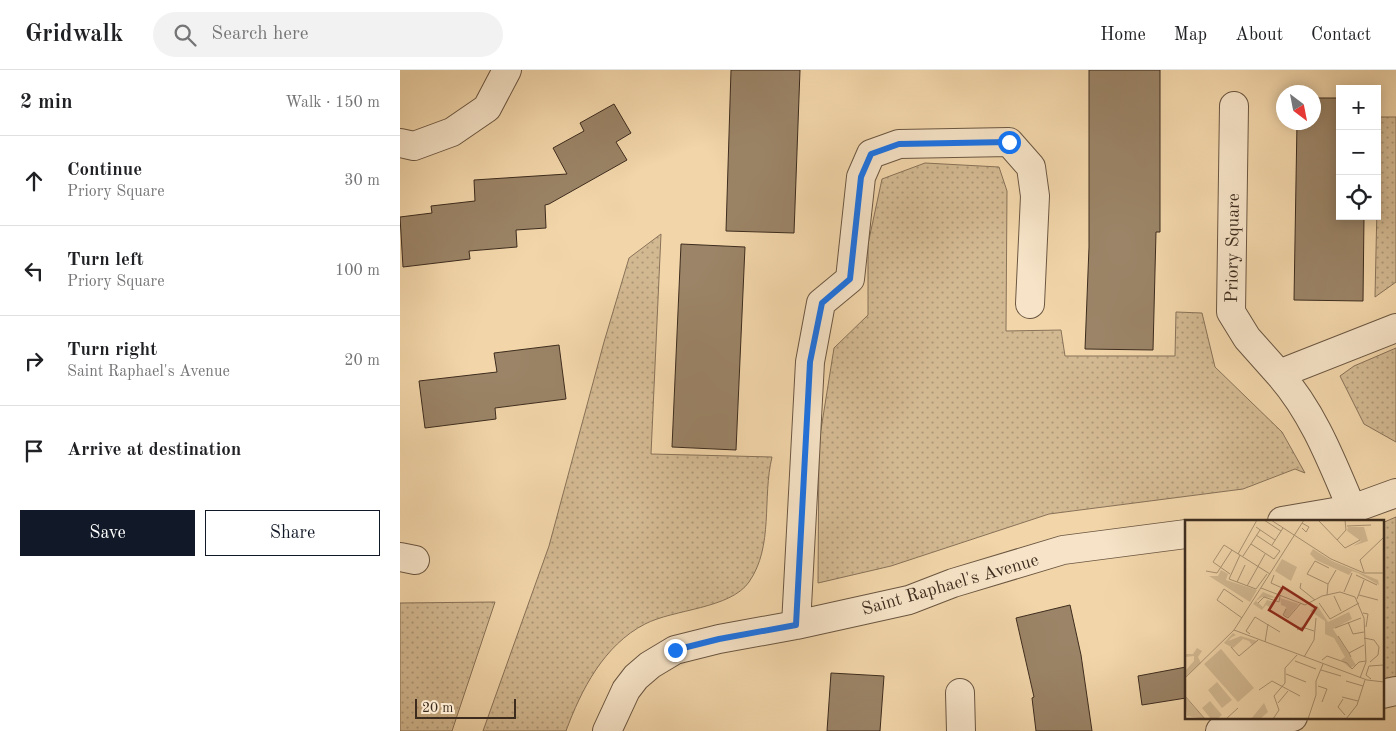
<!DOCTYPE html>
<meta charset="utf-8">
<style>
:root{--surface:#fff;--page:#f2f2f2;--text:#202124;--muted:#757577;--line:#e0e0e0;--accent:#111827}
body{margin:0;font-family:"Old Standard TT",serif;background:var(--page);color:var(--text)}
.controls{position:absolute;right:15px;top:15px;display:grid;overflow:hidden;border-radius:0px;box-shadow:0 2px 12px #0003}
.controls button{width:45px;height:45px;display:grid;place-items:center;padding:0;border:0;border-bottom:1px solid var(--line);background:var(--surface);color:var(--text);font:25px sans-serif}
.compass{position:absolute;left:876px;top:15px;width:45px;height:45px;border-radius:50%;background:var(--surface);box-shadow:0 2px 12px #0003;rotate:148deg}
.scale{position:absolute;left:15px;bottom:12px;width:101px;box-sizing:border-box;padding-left:5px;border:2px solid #3d2c1e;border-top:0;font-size:14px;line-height:18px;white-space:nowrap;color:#3d2c1e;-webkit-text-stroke:4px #f7e4c8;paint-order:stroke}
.stop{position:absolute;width:15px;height:15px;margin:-11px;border:4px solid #1a73e8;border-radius:50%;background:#fff}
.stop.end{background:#1a73e8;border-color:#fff;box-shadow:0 1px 5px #0008}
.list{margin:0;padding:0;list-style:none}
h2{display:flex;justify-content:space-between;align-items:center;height:65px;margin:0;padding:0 20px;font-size:21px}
h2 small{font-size:16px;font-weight:400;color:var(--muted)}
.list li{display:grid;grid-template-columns:32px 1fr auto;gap:15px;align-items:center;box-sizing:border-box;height:90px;padding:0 20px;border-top:1px solid var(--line)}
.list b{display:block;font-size:19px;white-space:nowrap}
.list p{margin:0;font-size:16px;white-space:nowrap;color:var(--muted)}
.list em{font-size:16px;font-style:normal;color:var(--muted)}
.actions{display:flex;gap:10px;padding:15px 20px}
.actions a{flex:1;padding:11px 0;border:1px solid var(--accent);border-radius:0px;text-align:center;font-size:18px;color:var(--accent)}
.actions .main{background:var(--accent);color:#fff}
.icon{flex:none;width:28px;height:28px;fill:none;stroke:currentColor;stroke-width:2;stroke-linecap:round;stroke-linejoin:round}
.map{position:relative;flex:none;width:996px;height:661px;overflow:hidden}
header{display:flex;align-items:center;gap:30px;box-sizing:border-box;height:70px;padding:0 25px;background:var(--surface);border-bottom:1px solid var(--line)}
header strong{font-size:24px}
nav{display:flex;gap:28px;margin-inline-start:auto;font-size:18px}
.search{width:350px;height:45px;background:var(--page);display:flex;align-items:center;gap:12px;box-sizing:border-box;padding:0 18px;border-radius:28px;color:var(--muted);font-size:19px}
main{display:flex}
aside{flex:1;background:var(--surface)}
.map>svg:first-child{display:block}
.grass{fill:url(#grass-dots);stroke:#887258}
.building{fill:#9b8467;stroke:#3d2c1e}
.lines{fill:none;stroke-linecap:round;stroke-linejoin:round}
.minor-casing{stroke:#6a5641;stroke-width:30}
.minor{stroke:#f7e4c8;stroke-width:28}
.route{stroke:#1a73e8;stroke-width:6}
.labels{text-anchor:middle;stroke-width:4;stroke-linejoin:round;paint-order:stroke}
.street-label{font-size:18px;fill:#3d2c1e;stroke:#f7e4c8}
.inset-road{fill:none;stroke:#aa9272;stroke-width:1}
.view{fill:#8f2418;fill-opacity:0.15;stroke:#8f2418;stroke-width:2.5}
.inset-edge{fill:none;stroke:#3d2c1e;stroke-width:2.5}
</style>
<header>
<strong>Gridwalk</strong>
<div class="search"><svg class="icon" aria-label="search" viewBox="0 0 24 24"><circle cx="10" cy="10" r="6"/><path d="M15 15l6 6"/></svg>Search here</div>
<nav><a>Home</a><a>Map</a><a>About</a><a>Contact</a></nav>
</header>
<main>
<aside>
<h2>2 min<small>Walk · 150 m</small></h2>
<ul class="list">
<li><svg class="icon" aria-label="ahead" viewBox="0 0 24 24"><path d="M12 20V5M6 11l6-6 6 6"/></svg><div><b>Continue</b><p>Priory Square</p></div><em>30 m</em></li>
<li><svg class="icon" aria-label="left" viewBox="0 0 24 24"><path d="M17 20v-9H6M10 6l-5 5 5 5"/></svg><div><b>Turn left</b><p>Priory Square</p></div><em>100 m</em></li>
<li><svg class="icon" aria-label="right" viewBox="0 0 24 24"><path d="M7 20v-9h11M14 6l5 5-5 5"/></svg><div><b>Turn right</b><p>Saint Raphael's Avenue</p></div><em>20 m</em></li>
<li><svg class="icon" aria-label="arrive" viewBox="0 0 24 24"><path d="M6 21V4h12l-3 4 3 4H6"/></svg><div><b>Arrive at destination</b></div></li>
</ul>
<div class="actions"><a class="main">Save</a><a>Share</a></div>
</aside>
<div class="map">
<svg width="996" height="661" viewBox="0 0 996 661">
<defs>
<pattern id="grass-dots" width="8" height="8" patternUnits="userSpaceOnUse" patternTransform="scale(1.25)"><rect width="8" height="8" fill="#d3b992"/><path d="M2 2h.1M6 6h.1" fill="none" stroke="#ac9777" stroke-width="1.8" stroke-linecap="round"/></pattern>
</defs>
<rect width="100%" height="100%" fill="#f2d6aa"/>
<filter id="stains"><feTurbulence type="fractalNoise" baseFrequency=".004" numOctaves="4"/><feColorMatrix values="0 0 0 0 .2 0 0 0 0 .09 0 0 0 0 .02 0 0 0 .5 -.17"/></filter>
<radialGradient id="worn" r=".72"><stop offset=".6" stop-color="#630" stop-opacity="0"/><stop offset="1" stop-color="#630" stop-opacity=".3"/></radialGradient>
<path class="grass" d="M 979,47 L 996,47 L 996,212 L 975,227 Z
M 525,93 L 599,97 L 607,121 L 606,261 L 661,260 L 665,286 L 775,286 L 776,242 L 802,243 L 815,297 L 882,362 L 905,403 L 895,399 L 843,419 L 649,444 L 491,496 L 418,513 L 419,372 L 434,278 L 468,245 L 468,174 L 482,109 Z
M 261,164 L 251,384 L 372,387 C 362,428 374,476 349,512 C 330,539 274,539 245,554 C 204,575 181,620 166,661 L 83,661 L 149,476 L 204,272 L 229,188 Z
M 996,278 L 996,372 L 964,354 L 940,306 L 954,296 Z
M 996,447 L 996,609 L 982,614 L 982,453 Z
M 95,532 L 52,661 L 0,661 L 0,533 Z"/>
<path class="building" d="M 331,0 L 400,0 L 394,163 L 326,161 Z
M 689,0 L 760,0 L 760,162 L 756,162 L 753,280 L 685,279 L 689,177 Z
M 914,28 L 940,28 L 940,146 L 964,146 L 963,231 L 894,230 L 897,52 L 914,52 Z
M 214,34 L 231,63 L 216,72 L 227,90 L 149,134 L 145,135 L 146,158 L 116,160 L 117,177 L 69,181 L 70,189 L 3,197 L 0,147 L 32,143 L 31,136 L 75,131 L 74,110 L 167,104 L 153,78 L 184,61 L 180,53 Z
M 281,174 L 345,177 L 336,380 L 272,377 Z
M 159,275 L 166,329 L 95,338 L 96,349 L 25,358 L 19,311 L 97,302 L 94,283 Z
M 670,535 L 681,585 L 692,661 L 636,661 L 632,628 L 634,627 L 616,548 Z
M 786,597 L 786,628 L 742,635 L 738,606 Z
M 431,603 L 484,606 L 480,661 L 427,661 Z"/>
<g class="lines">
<defs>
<path id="minor" d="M 834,36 L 831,242 L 847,268 L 879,304
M 0,73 L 14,76 L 52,62 L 87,38 L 107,0
M 952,439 C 932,392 913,342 879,304 L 996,258
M 882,451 L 952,439 L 996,423
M 0,487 L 15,490
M 396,555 L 410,292 L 421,233 L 450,209 L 461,107 L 471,84 L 499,74 L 609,72 L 631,97 L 635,126 L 630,234
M 560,623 L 561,661
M 982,624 L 996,621
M 207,661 L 226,620 L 236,607 L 250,595 L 275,580 L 319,569 L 396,555 L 509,530 L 553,513 L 663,480 L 786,464
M 820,661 L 893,647"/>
</defs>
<use href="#minor" class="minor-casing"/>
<use href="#minor" class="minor"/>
</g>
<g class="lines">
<path class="route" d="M 275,580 L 319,569 L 396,555 L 410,292 L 422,233 L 450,209 L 461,107 L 471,84 L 499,74 L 609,72"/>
</g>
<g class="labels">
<g class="street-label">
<text transform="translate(832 178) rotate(-89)" y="6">Priory Square</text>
<text transform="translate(550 514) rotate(-16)" y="6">Saint Raphael's Avenue</text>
</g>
</g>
<g transform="translate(785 450)">
<rect width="199" height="199" fill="#f2d6aa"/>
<path d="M 163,7 L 179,7 L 183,21 L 168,26 L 176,21 L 162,11 ZM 128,29 L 147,41 L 193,60 L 194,65 L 173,53 L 167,51 L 164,55 L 131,40 L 125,34 ZM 36,50 L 43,54 L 41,60 L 72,70 L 65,82 L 24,56 L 33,56 ZM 78,72 L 92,78 L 77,77 L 71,81 L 78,87 L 82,80 L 89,82 L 86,88 L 81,85 L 77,90 L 68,84 ZM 95,78 L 114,84 L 103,97 L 99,95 L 101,87 L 96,85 ZM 132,85 L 143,102 L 164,92 L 167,99 L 148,109 L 171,145 L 165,148 L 156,140 L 160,137 L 149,118 L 140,114 L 140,101 L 125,91 ZM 48,113 L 51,115 L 47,117 L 43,121 L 56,116 L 72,121 L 67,125 L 64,121 L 58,119 L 48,128 L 39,123 Z" fill="#d3b992"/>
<path d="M 12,128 L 17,131 L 13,137 L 16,143 L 0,158 L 0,151 L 9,141 L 9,136 L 0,137 L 0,134 L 8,134 ZM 0,177 L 20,199 L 2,196 Z" fill="#d3b992"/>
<path d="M 97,39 L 112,47 L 106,61 L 90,51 ZM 36,129 L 69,168 L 53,182 L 19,144 ZM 32,162 L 47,180 L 37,188 L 23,170 ZM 25,181 L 37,195 L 32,199 L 26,199 L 17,188 ZM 79,183 L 83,192 L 75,199 L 66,199 Z" fill="#d3b992"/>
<path class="inset-road" d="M 79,0 L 96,11M 86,0 L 146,39 L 179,53 L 199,53M 133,0 L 160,28 L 175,20M 162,6 L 186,5M 71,7 L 90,20M 117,8 L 121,12 L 124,7 L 117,3M 152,20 L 161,10 L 160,0M 66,24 L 89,39 L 95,31 L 71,15M 87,25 L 98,8M 53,34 L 72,0M 55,35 L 44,59 L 71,69 L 82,54M 58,36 L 75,10M 21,51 L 32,53 L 47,30M 179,52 L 175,40 L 198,18M 45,54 L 28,42 L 39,25 L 85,54M 89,55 L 86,63 L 104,71M 171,55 L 192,65M 52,62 L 60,45M 116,63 L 115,68 L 130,80M 143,64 L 122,54 L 130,41 L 144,48M 62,66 L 80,34M 76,68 L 120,85 L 137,76 L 155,72 L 170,77 L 179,98 L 181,142 L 175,158M 159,72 L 167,53M 142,75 L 143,64 L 151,50M 174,75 L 193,80M 149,76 L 156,91M 172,79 L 179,60M 73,83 L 79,77 L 94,82 L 95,76M 134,83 L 145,99 L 174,83M 101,89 L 98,95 L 103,98 L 116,83M 178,93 L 183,94 L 181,107M 57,98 L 32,80 L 39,69 L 58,82M 163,102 L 168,114 L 179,112M 150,108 L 176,98M 49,110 L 119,0M 112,110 L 117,107 L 129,111M 65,114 L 61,111 L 70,97 L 95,112M 153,116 L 164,133M 179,118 L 189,120 L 194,127 L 193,135 L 185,142M 80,122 L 83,104M 46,127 L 54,136 L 73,120M 119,137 L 129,120 L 131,98M 166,137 L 164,133 L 179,125M 137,140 L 142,136 L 162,143 L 167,149 L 174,142 L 181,141M 110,141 L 131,149M 136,150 L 156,156M 101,154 L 121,162M 0,158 L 49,110 L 182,160 L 199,162M 186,159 L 181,155 L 184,146 L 199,145M 161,161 L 178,166M 133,166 L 142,169 L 137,182M 74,170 L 87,161 L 115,176M 0,176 L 20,199M 157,177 L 173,181M 158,179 L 153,187 L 160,195M 93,183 L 103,171M 41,199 L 53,188M 88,199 L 94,190 L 89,176 L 100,163 L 100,148 L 112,135M 123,199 L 131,175 L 131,161 L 138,144M 161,199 L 172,185 L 180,160"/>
<path class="view" d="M 98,67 L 131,88 L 117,110 L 84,90 Z"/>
<rect width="199" height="199" class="inset-edge"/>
</g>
<rect width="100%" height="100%" filter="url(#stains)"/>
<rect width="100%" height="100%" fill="url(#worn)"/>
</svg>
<div class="controls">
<button>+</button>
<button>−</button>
<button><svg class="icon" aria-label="locate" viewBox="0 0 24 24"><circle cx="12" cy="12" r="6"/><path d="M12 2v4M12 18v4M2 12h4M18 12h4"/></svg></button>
</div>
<svg class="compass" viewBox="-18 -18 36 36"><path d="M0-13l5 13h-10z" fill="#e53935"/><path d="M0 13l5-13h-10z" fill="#757577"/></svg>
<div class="scale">20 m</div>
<div class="stop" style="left:609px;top:72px"></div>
<div class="stop end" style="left:275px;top:580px"></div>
</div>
</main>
